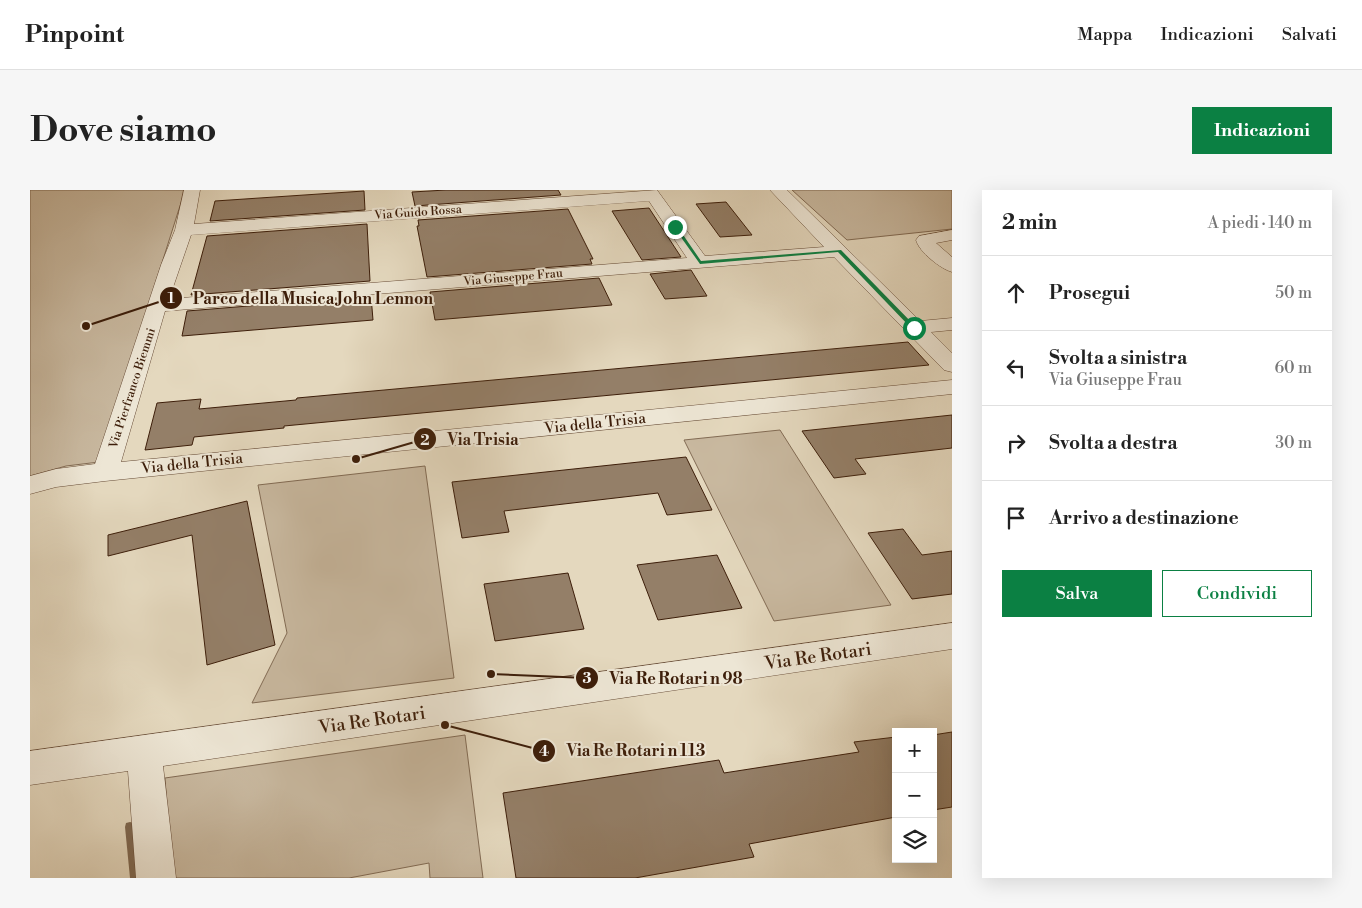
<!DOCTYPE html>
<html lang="it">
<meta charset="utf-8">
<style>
:root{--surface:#fff;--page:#f6f6f6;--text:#222;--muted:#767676;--line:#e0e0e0;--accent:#0b8043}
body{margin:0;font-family:"Libre Bodoni",serif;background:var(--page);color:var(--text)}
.controls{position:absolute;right:15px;bottom:15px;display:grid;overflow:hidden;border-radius:0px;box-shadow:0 5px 20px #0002}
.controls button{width:45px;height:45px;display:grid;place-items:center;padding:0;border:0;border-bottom:1px solid var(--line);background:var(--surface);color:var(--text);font:25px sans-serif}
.stop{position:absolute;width:15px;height:15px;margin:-11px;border:4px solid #0b8043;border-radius:50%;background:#fff}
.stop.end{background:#0b8043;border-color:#fff;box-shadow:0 1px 5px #0008}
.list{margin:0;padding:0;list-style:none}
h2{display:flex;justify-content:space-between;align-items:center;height:65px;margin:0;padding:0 20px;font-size:21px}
h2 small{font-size:16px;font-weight:400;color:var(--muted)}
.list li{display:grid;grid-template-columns:32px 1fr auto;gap:15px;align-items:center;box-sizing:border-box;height:75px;padding:0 20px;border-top:1px solid var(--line)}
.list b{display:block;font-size:19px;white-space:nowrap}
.list p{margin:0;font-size:16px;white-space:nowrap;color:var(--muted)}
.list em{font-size:16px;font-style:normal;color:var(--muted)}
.actions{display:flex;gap:10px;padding:15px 20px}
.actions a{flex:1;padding:11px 0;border:1px solid var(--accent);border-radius:0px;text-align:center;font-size:18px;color:var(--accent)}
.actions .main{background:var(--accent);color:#fff}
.icon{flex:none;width:28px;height:28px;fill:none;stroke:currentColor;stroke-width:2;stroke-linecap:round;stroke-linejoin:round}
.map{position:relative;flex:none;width:922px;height:688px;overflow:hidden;border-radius:0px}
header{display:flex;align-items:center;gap:30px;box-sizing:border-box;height:70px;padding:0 25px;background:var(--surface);border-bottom:1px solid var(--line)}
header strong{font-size:24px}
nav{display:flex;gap:28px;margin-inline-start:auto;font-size:18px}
.intro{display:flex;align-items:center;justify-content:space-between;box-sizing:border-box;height:120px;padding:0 30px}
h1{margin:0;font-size:35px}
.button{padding:12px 22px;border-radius:0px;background:var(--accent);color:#fff;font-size:18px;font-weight:700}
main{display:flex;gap:30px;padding:0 30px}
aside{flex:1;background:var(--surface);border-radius:0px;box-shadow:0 5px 20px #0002}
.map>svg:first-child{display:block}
.green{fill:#c8b89f;stroke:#826b54}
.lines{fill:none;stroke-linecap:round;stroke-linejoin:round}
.stream{fill:#7f6851;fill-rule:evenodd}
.building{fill:#947f68;stroke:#3d1e0a}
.minor-casing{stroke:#674c37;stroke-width:1}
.minor{fill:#ede6d5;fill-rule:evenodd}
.route{fill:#0b8043}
.labels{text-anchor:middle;stroke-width:4;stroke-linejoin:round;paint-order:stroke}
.far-street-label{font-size:12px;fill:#3d1e0a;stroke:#ede6d5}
.street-label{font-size:15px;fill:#3d1e0a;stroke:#ede6d5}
.near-street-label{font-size:18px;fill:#3d1e0a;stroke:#ede6d5}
.leader{fill:none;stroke:#3d1e0a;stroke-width:2}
.callout-dot{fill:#3d1e0a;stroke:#ede6d5;stroke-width:2}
.mark-label{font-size:15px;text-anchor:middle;font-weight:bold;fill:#fff}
.callout-label{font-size:16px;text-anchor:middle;font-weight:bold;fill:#3d1e0a;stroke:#ede6d5;stroke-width:4;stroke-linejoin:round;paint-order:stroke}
</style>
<header>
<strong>Pinpoint</strong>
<nav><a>Mappa</a><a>Indicazioni</a><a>Salvati</a></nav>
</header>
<div class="intro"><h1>Dove siamo</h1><a class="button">Indicazioni</a></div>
<main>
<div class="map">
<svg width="922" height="688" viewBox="0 0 922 688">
<rect width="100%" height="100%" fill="#e4d8be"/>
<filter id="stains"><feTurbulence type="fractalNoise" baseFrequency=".004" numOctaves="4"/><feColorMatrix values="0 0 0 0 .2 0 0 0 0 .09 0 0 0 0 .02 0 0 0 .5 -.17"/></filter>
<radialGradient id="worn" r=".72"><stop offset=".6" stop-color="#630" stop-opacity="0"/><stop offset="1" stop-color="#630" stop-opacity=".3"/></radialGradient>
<path class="green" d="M 0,0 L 155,0 L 69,272 L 36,276 L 0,286 Z
M 762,0 L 922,0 L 922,39 L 817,50 Z
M 750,240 L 861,415 L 744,431 L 654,250 Z
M 395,276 L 424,488 L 222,513 L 257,443 L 228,295 Z
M 435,545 L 453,688 L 400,688 L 399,673 L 319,688 L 142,688 L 135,588 Z"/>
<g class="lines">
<path class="stream" d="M 100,632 L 104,633 L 105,637 L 110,688 L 100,688 L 95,637 L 96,633 Z"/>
</g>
<path class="building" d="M 416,0 L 528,0 L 531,5 L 385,16 L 382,2 Z
M 334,1 L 335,20 L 180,31 L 185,11 Z
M 696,12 L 722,45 L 690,47 L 666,14 Z
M 619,18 L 636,44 L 651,67 L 612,70 L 582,21 Z
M 538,19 L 563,69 L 560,69 L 562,74 L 397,87 L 387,36 L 389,36 L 388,30 Z
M 337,34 L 340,91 L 161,105 L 177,46 Z
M 661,80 L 677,106 L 635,109 L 620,84 Z
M 569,88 L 582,115 L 405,130 L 400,102 Z
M 341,106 L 343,130 L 152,146 L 157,121 Z
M 878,152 L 899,175 L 254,236 L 254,238 L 164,247 L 162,255 L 115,260 L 127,213 L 171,209 L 169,219 L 266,210 L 267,208 Z
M 922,225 L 922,258 L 825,269 L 836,284 L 804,288 L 772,241 Z
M 656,267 L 682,320 L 637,325 L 628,303 L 474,321 L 479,342 L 432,348 L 422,292 Z
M 217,311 L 245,455 L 177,475 L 162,345 L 78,366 L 78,345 Z
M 873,339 L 892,365 L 922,361 L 922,404 L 882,409 L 838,343 Z
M 687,365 L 712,418 L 628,430 L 607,375 Z
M 538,383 L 554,439 L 465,451 L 454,394 Z
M 922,542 L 922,617 L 903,620 L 903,545 Z
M 866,547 L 866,627 L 719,654 L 724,667 L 605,688 L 486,688 L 473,603 L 689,570 L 694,583 L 829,562 L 824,552 Z"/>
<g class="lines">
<defs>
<path id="minor" d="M 154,0 L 170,0 L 164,34 L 627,0 L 675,66 L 794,57 L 740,0 L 757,0 L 890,131 L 922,128 L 922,140 L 901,142 L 922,163 L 922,182 L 914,180 L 804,67 L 135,121 L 91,272 L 922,190 L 922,204 L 75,291 L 26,297 L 0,304 L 0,286 L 26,279 L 65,274 L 131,75 L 145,40 ZM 619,11 L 657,68 L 139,109 L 161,45 Z
M 922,40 L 922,50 L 906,53 L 922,67 L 922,82 C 911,79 889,62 886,50 L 889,46 Z
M 922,433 L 922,459 L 133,576 L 146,688 L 106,688 L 98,581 L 0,595 L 0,561 Z"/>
</defs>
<use href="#minor" class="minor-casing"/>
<use href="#minor" class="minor"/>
</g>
<path class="route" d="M 643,36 L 647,36 L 671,71 L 811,60 L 887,138 L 882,139 L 808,62 L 670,74 Z"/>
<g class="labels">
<g class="far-street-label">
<text transform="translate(388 22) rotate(-4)" y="4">Via Guido Rossa</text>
<text transform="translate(483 87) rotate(-5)" y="4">Via Giuseppe Frau</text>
<text transform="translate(102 198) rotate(-72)" y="4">Via Pierfranco Biemmi</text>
</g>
<g class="street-label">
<text transform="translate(565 233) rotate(-6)" y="5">Via della Trisia</text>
<text transform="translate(162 273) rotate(-6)" y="5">Via della Trisia</text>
</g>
<g class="near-street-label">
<text transform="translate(788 466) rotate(-8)" y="6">Via Re Rotari</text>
<text transform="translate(342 530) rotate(-8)" y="6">Via Re Rotari</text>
</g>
</g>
<path class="leader" d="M56 136L141 108M326 269L395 249M461 484L557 488M415 535L514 561"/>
<g class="callout-dot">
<circle cx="56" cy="136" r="5"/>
<circle cx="326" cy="269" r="5"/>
<circle cx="461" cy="484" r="5"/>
<circle cx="415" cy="535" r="5"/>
<circle cx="141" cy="108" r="12"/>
<circle cx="395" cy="249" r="12"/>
<circle cx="557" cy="488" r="12"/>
<circle cx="514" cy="561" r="12"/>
</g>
<g class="mark-label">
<text x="141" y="113">1</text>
<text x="395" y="255">2</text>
<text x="557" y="493">3</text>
<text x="514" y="566">4</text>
</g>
<g class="callout-label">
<text x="283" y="114">Parco della Musica John Lennon</text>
<text x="453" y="255">Via Trisia</text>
<text x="646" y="494">Via Re Rotari n 98</text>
<text x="606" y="566">Via Re Rotari n 113</text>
</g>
<rect width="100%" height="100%" filter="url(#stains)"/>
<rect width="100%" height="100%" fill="url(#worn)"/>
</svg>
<div class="controls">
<button>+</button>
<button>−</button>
<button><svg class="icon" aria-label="layers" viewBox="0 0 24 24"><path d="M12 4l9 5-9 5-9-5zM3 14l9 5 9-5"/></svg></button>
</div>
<div class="stop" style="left:884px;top:138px"></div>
<div class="stop end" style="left:645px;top:37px"></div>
</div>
<aside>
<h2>2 min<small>A piedi · 140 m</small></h2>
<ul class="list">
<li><svg class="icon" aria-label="ahead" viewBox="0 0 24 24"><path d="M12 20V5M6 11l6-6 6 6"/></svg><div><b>Prosegui</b></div><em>50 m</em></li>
<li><svg class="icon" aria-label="left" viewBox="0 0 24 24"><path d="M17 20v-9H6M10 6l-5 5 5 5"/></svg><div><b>Svolta a sinistra</b><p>Via Giuseppe Frau</p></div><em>60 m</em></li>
<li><svg class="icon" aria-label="right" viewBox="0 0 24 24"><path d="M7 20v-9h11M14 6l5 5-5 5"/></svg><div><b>Svolta a destra</b></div><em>30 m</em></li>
<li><svg class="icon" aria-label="arrive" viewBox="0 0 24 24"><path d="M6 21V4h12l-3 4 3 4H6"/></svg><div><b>Arrivo a destinazione</b></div></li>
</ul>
<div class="actions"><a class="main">Salva</a><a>Condividi</a></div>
</aside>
</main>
